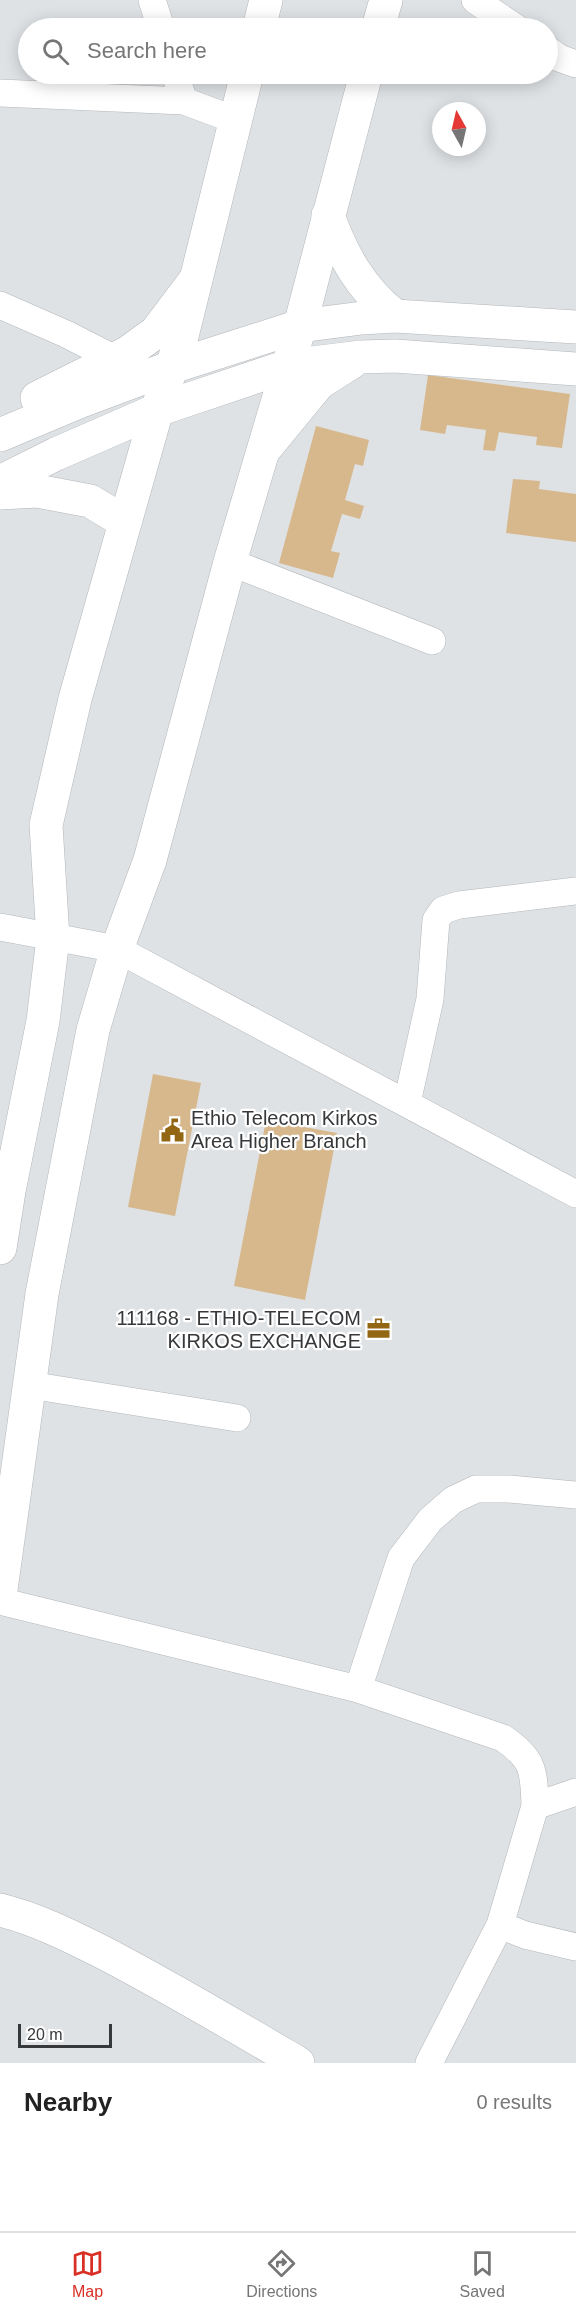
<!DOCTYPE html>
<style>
:root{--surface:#fff;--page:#f2f2f2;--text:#222;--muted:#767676;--line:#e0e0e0;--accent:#d93025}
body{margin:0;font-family:Helvetica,sans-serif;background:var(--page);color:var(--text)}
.compass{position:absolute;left:432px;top:102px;width:54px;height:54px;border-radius:50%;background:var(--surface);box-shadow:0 3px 15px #0003;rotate:352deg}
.scale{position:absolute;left:18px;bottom:15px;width:94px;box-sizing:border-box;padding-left:6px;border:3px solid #37383a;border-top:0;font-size:16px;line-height:21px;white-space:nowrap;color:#37383a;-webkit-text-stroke:4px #fff;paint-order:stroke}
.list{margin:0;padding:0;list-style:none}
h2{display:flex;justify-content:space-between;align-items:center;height:78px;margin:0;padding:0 24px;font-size:26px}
h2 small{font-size:20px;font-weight:400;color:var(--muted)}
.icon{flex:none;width:33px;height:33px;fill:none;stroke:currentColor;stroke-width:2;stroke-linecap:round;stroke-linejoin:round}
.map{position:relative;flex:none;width:576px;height:2063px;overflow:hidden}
.search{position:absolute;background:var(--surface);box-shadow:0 3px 15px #0003;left:18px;right:18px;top:18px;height:66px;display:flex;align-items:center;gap:15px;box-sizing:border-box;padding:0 21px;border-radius:33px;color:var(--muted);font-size:22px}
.sheet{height:168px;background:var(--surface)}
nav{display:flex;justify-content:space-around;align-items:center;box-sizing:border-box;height:84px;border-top:2px solid var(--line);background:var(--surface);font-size:16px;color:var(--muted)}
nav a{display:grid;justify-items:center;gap:3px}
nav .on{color:var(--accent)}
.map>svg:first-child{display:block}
.building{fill:#d7b88d}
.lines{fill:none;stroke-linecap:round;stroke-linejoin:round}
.street-casing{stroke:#b3b6b9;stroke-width:28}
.secondary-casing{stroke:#b3b6b9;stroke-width:34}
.primary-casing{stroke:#b3b6b9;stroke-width:34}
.street{stroke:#fff;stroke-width:27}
.secondary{stroke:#fff;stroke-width:33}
.primary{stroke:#fff;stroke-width:33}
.labels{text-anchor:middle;stroke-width:4.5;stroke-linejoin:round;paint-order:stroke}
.poi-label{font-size:20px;fill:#37383a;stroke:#fff;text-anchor:start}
</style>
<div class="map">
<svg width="576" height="2063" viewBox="0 0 576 2063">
<rect width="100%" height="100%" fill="#dfe2e5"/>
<path class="building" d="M 428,375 L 570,394 L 562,448 L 536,445 L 537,437 L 499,432 L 495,451 L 483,450 L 486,430 L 447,425 L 445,434 L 420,430 Z
M 316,426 L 369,440 L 363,466 L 355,464 L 345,500 L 364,506 L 360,519 L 342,514 L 331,551 L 340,553 L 333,578 L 279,563 Z
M 513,479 L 540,481 L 539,489 L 576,494 L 576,542 L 506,533 Z
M 153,1074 L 201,1083 L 175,1216 L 128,1207 Z
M 266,1120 L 337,1133 L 305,1300 L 234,1286 Z"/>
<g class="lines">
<defs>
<path id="street" d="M 152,0 L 161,28
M 475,0 L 516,28
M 548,50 L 559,58 L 576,64
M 175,74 L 184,101
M 0,93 L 184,101 L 235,120
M 0,305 L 66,334 L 115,359
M 230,562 L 432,641
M 0,927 L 117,949 L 576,1194
M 407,1103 L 430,999 L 436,920 L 443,910 L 459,905 L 576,891
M 29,1385 L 237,1418
M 0,1601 L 358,1689 L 401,1558 L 430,1520 L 453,1500 L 476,1489 L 509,1489 L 576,1495
M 358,1689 L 503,1738 C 534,1759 534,1771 535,1806 L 576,1792
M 500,1925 L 535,1806
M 429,2063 L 500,1925 L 525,1935 L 576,1947"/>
<path id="secondary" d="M 259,28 L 266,0
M 378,28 L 386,0
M 0,1248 L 9,1191 L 43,1021 L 53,938 L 46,825 L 75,699 L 157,410 L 182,336 L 247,74
M 0,1597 L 42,1294 L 93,1030 L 117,949 L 150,860 L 230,562 L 300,326 L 366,74
M 0,1910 C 37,1919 72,1937 106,1954 C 171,1988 235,2026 298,2063"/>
<path id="primary" d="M 328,215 C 342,255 361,289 395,316
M 37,398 L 127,353 L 156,332 L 196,279
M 0,435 L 81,401 L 172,367 L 300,326 L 362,318 L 395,316 L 576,327
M 264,450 L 319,383 L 352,362
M 0,482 L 56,454 L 157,410 L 288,366 L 361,357 L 395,356 L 576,369
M 0,493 L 37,491 L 90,501 L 125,522"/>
</defs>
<use href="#street" class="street-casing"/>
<use href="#secondary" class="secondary-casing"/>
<use href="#primary" class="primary-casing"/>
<use href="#street" class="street"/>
<use href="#secondary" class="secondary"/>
<use href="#primary" class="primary"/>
</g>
<defs>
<symbol id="civic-bare" viewBox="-9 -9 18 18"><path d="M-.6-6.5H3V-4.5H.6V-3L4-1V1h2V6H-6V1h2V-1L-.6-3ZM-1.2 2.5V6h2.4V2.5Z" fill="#936613" stroke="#fff" stroke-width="2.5" paint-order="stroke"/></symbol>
<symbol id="office-bare" viewBox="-9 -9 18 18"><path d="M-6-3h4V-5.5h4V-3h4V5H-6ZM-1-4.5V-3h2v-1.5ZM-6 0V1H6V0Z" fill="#936613" stroke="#fff" stroke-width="2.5" paint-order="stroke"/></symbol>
</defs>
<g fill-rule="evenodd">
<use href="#civic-bare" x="156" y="1114" width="33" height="33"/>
<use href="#office-bare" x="362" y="1312" width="33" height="33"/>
</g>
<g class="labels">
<g class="poi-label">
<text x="191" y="1125">Ethio Telecom Kirkos<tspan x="191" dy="23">Area Higher Branch</tspan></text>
<text x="361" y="1325" text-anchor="end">111168 - ETHIO-TELECOM<tspan x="361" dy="23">KIRKOS EXCHANGE</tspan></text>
</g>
</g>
</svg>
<svg class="compass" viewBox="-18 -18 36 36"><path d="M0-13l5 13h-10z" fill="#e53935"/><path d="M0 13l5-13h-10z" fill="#767676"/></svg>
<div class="scale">20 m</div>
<div class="search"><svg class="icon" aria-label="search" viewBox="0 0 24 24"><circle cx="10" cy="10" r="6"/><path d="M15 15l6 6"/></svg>Search here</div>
</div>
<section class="sheet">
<h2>Nearby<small>0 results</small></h2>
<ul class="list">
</ul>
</section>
<nav>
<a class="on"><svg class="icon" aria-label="map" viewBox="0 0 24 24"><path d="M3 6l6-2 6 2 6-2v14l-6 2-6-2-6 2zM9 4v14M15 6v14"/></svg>Map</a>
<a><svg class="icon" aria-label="directions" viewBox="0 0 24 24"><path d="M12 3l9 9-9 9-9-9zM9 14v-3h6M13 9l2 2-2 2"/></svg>Directions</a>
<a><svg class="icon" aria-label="saved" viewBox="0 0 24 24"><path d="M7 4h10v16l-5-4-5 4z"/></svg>Saved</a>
</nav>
